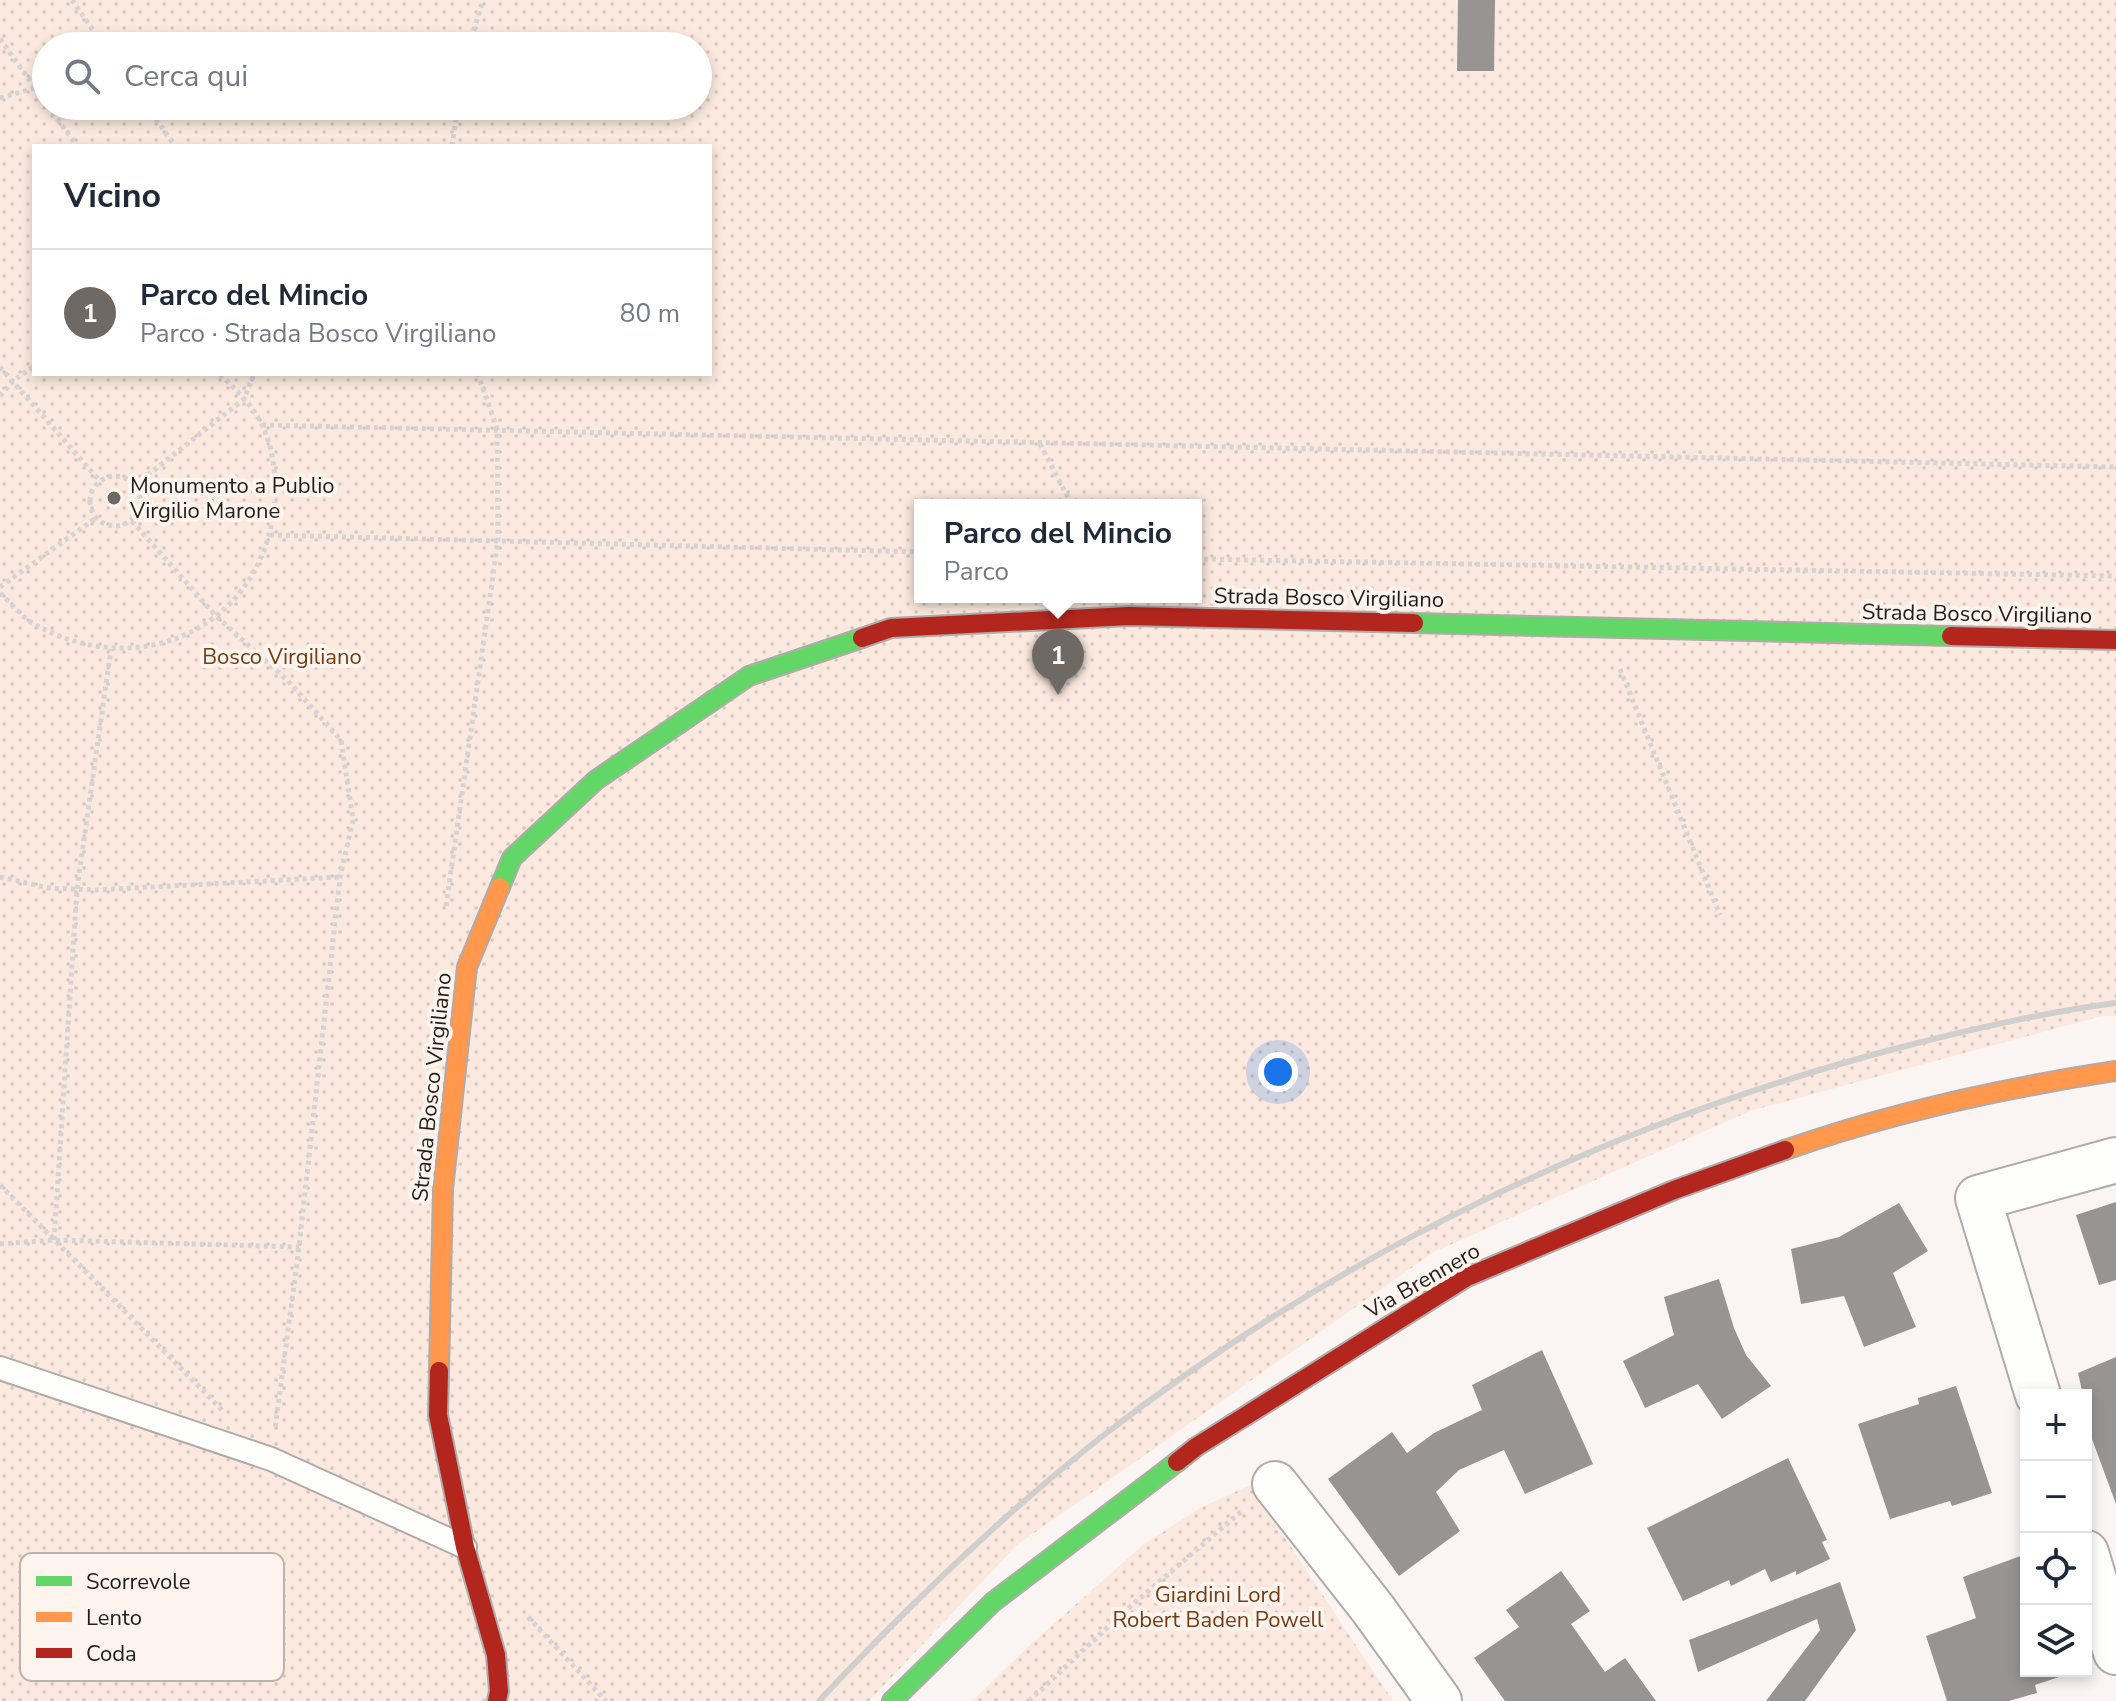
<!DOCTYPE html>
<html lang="it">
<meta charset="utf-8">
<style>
:root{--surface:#fff;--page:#f6f6f7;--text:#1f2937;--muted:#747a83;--line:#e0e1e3;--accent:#6e6965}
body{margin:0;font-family:"Nunito Sans",sans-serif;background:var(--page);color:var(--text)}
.controls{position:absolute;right:24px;bottom:24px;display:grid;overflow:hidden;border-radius:0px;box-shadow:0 4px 12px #0003}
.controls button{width:72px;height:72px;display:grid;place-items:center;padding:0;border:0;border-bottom:2px solid var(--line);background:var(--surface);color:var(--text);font:40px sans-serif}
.you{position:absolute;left:1278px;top:1072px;width:28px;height:28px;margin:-20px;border:6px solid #fff;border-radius:50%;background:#1a73e8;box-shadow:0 0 0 12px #1a73e833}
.badge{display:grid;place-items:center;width:52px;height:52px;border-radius:50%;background:var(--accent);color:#fff;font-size:26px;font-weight:700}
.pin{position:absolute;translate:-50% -66px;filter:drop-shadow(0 2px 4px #0008)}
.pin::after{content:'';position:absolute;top:42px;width:28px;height:24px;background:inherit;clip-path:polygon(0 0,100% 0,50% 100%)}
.popup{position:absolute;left:914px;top:499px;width:288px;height:104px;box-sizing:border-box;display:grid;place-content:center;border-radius:0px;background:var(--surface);filter:drop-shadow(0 2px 6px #0005);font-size:26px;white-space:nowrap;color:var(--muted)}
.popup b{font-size:30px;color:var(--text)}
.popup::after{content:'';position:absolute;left:50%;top:100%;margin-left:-16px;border:16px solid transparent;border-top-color:var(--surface)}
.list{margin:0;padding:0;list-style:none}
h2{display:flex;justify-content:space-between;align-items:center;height:104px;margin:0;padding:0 32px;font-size:34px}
h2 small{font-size:26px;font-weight:400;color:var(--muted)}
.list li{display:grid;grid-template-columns:52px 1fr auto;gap:24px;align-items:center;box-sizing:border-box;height:128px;padding:0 32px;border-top:2px solid var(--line)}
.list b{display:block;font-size:30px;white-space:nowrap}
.list p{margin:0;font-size:26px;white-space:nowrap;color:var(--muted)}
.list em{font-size:26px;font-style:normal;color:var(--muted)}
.icon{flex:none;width:44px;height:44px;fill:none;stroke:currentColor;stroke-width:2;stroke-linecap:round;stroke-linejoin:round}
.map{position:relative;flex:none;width:2116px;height:1701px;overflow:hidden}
.search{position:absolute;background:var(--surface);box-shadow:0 4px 12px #0003;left:32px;top:32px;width:680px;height:88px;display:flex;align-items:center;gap:20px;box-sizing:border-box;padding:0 28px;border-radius:44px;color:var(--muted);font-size:30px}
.panel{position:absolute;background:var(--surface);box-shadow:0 4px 12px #0003;left:32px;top:144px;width:680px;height:232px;border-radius:0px}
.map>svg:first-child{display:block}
.park{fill:url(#park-dots);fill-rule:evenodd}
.building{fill:#989491}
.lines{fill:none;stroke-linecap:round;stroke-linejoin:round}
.lane-casing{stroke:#b0aba8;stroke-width:26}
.street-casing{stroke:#b0aba8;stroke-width:48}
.fast-casing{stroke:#b0aba8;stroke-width:22}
.slow-casing{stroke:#b0aba8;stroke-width:22}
.jam-casing{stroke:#b0aba8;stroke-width:22}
.path{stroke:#d6d3d3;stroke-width:5;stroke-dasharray:4 4;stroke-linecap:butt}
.lane{stroke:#fefefd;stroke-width:22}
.street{stroke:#fefefd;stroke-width:44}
.fast{stroke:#63d668;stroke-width:18}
.slow{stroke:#ff974d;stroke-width:18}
.jam{stroke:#b3261e;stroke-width:18}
.rail{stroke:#d0cfce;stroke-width:6}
.poi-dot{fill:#6e6965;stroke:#fdf4ee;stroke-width:3}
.labels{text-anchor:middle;stroke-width:8;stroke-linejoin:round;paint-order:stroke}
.poi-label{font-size:22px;fill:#221d19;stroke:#fdf4ee;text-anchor:start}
.street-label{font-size:22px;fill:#221d19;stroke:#fdf4ee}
.park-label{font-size:22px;fill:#733d14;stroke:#fdf4ee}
.key{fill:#fdf4ee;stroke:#bbb4ae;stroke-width:2}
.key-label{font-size:22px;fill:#221d19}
</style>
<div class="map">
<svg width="2116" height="1701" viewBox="0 0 2116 1701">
<defs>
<pattern id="park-dots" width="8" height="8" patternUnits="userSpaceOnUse" patternTransform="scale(2)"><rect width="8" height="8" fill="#fbe9df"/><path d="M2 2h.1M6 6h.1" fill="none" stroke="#d7c7bf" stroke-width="1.8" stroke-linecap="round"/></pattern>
</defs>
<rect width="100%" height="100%" fill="#faf5f2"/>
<path class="park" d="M 0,0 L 2116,0 L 2116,1016 L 2102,1016 L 1750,1111 L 1434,1252 L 1017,1545 L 869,1701 L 0,1701 ZM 46,46 L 698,46 L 698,106 L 46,106 ZM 34,146 L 710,146 L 710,374 L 34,374 ZM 920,505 L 1196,505 L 1196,597 L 920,597 Z
M 1250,1485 L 1393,1701 L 972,1701 L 1031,1644 L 1143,1545 L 1200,1508 Z"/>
<path class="building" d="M 1458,0 L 1495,0 L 1494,71 L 1457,71 Z
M 2116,1202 L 2116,1280 L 2099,1285 L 2076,1215 Z
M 1899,1203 L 1928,1251 L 1893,1273 L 1916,1327 L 1864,1347 L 1844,1296 L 1801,1304 L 1791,1249 L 1839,1237 Z
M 1719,1279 L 1734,1328 L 1746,1355 L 1771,1386 L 1722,1419 L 1698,1384 L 1645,1408 L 1623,1361 L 1674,1335 L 1664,1297 Z
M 1542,1350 L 1593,1464 L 1525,1494 L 1504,1450 L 1459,1470 L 1436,1492 L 1460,1531 L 1399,1576 L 1328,1479 L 1392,1432 L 1407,1453 L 1434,1433 L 1482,1410 L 1472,1385 Z
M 2116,1357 L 2116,1504 L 2092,1439 L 2086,1410 L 2086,1395 L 2083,1395 L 2078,1373 Z
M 1956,1386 L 1992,1493 L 1952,1506 L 1950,1501 L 1890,1519 L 1858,1424 L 1919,1404 L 1918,1398 Z
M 1788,1458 L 1827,1540 L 1822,1542 L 1830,1559 L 1796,1575 L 1796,1571 L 1771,1582 L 1765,1569 L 1731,1586 L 1729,1580 L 1683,1601 L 1647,1528 Z
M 2026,1554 L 2026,1671 L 2074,1672 L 2035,1685 L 2037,1693 L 2009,1701 L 1947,1701 L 1926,1636 L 1976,1618 L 1963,1577 Z
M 1561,1571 L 1590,1611 L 1571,1624 L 1605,1672 L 1625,1658 L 1656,1701 L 1505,1701 L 1474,1658 L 1519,1627 L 1506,1610 Z
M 1840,1582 L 1856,1630 L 1805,1701 L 1766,1701 L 1820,1630 L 1817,1619 L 1698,1672 L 1689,1640 Z"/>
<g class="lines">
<defs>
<path id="lane" d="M 0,1368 L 271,1459 L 465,1547"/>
<path id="street" d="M 2038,1395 L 1978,1198 L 2116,1160
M 1275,1484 L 1373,1609 L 1439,1701
M 2086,1553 L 2116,1652"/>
<path id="fast" d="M 1414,623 L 1951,636
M 500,887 L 512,858 L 596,780 L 749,676 L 862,638
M 892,1701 L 993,1602 L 1177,1462"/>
<path id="slow" d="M 1785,1150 C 1893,1112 2003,1088 2116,1071
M 439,1371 L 443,1189 L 467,967 L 500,887"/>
<path id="jam" d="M 1951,636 L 2116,640
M 862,638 L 891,628 L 1129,616 L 1414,623
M 439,1371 L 438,1415 L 465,1547 L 496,1655 L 499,1691 L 497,1701
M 1177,1462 L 1196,1447 L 1467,1277 L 1674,1190 L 1785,1150"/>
</defs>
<use href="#lane" class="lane-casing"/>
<use href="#street" class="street-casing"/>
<use href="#fast" class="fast-casing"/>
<use href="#slow" class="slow-casing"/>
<use href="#jam" class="jam-casing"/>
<path class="path" d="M 72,0 L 104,46
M 0,39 L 46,103
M 469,46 L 483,0
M 0,98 L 35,88
M 48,106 L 77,146
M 147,106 L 175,146
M 452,146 L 458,106
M 0,367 L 99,480
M 0,396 L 13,381 L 34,366
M 262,425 L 2116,467
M 1040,444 L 1072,505
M90 501a25 25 0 1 1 50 0a25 25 0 1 1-50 0Z
M 135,485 L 244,399 L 254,374
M 132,521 L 216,616 L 288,681 L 341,740 L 353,820 L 340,877 L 299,1247 L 275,1429
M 270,535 L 920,552
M 1196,559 L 2116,576
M 0,587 L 96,518
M 0,593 C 10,602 20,615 31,622 C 134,684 259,631 274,509 C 277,482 274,449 262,425 C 253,406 235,388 219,374
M 1620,669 L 1720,915
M 0,877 L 49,888 L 96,890 L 340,877
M 446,906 L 498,540 L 497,429 L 478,374
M 0,1185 L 222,1410
M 54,1240 L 77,889 L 111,649
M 0,1244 L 54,1240 L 299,1247
M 528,1617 L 606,1701
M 1029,1701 L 1125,1611 L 1243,1510"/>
<use href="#lane" class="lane"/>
<use href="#street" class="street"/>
<use href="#fast" class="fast"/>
<use href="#slow" class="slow"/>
<use href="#jam" class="jam"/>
<path class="rail" d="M 819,1701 C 907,1607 999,1518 1100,1438 C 1336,1254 1612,1122 1902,1047 C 1972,1029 2044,1012 2116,1003"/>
</g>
<circle class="poi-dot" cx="114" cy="498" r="8"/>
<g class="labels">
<g class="poi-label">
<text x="130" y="493">Monumento a Publio<tspan x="130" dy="25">Virgilio Marone</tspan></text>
</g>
<g class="street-label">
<text transform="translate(1329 597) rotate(1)" y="8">Strada Bosco Virgiliano</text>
<text transform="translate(1977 613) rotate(1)" y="8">Strada Bosco Virgiliano</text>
<text transform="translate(431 1087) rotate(-84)" y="8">Strada Bosco Virgiliano</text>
<text transform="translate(1422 1280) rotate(-30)" y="8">Via Brennero</text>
</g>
<g class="park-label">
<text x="282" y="664">Bosco Virgiliano</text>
<text x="1218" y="1602">Giardini Lord<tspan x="1218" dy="25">Robert Baden Powell</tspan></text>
</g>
</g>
<rect x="20" y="1553" width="264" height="128" rx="12" class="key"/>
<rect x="36" y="1576" width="36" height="10" fill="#63d668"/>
<rect x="36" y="1612" width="36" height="10" fill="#ff974d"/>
<rect x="36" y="1648" width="36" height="10" fill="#b3261e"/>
<g class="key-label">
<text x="86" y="1589">Scorrevole</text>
<text x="86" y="1625">Lento</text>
<text x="86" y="1661">Coda</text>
</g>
</svg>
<div class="controls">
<button>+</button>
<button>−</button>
<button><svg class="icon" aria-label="locate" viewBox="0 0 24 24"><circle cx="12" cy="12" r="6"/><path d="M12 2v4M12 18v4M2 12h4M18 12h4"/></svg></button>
<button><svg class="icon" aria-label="layers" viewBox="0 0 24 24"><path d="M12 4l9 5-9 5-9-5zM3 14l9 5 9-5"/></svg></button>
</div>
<div class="you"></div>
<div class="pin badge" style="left:1058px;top:695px">1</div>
<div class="popup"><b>Parco del Mincio</b>Parco</div>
<div class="search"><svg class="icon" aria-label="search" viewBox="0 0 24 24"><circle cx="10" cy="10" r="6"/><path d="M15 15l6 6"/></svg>Cerca qui</div>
<section class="panel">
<h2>Vicino<small></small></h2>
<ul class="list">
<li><span class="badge">1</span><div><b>Parco del Mincio</b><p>Parco · Strada Bosco Virgiliano</p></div><em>80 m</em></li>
</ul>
</section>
</div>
